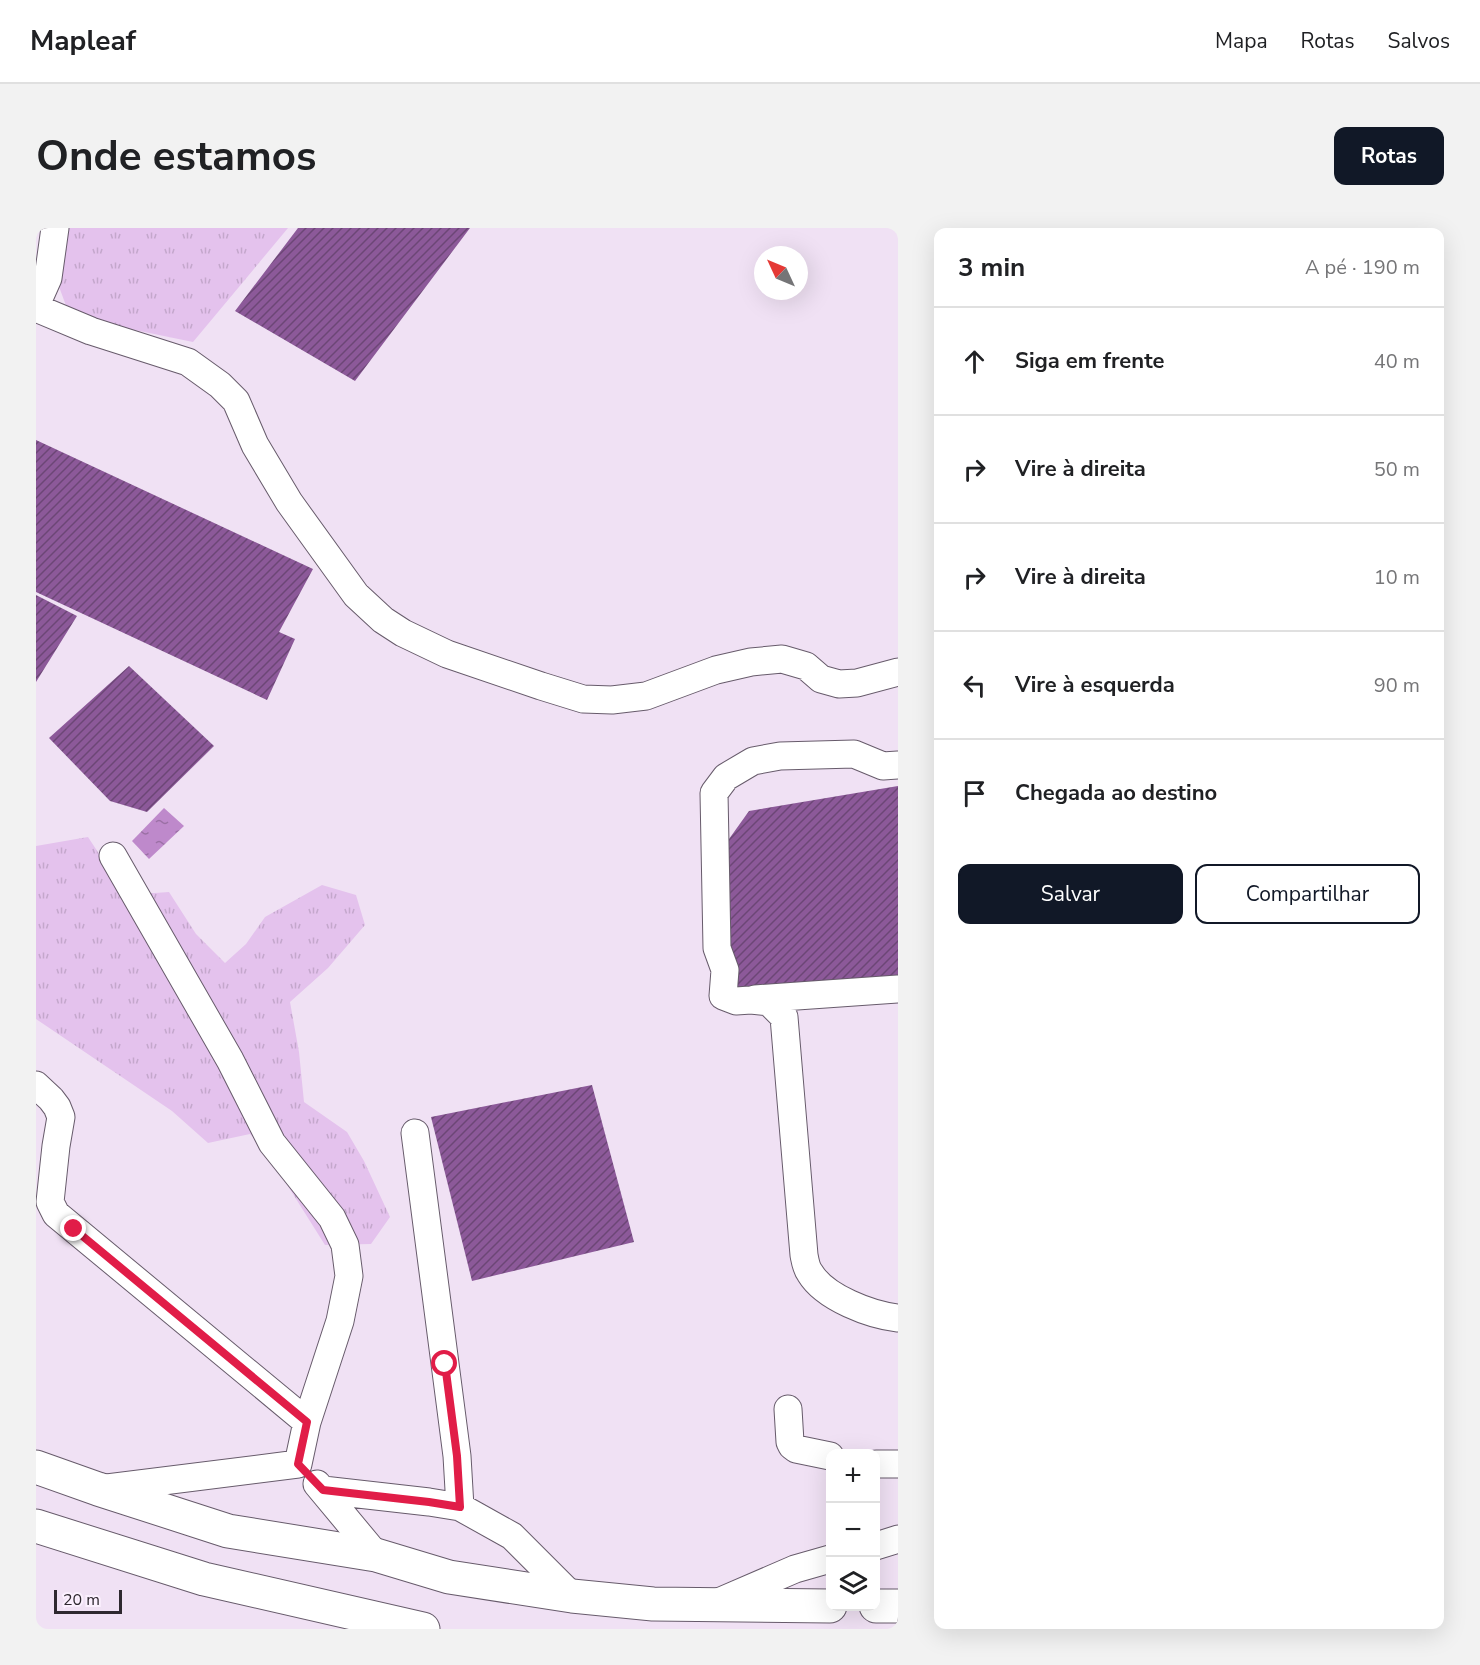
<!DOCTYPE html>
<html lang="pt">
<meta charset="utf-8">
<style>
:root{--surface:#fff;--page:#f2f2f2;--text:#202124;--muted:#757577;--line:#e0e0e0;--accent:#111827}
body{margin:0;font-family:"Nunito Sans",sans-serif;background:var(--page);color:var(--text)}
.controls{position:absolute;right:18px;bottom:18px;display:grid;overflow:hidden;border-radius:12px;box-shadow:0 6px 24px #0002}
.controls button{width:54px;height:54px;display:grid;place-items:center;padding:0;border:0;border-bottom:2px solid var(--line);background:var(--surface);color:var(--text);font:30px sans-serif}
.compass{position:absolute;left:718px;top:18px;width:54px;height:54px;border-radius:50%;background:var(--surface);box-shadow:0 6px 24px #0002;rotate:314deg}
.scale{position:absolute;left:18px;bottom:15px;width:68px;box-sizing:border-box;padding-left:6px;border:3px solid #2e282f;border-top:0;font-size:16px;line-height:21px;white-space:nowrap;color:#2e282f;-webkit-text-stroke:4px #fbf0fe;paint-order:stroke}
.stop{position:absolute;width:18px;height:18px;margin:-14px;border:4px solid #e11d48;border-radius:50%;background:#fff}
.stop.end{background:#e11d48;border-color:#fff;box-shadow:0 2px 6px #0008}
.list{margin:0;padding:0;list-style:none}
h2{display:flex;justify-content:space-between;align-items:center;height:78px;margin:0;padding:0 24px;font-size:26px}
h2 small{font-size:20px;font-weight:400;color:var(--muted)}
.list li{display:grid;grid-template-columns:39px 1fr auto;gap:18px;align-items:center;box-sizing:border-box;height:108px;padding:0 24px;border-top:2px solid var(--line)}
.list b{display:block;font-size:22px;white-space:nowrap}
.list em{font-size:20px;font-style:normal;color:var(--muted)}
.actions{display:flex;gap:12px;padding:18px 24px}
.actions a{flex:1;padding:14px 0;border:2px solid var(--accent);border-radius:12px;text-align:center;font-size:21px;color:var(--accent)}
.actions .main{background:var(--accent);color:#fff}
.icon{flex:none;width:33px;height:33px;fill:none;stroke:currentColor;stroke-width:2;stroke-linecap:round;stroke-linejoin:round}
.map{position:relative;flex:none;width:862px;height:1401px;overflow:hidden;border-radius:12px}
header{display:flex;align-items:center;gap:36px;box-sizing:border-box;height:84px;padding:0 30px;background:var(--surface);border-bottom:2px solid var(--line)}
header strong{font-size:28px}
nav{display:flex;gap:33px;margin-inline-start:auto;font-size:21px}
.intro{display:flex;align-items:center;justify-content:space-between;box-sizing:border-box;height:144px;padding:0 36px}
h1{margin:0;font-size:42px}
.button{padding:15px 27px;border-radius:12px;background:var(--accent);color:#fff;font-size:21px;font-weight:700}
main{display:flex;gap:36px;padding:0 36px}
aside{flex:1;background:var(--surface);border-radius:12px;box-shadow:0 6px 24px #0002}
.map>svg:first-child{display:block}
.grass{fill:url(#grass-tufts)}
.water{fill:url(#water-ripples)}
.building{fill:url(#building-hatch)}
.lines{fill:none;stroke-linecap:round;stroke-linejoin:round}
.minor-casing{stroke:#675b6b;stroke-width:29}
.highway-casing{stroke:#675b6b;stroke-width:35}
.minor{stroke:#fff;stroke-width:27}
.highway{stroke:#fff;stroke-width:33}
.route{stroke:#e11d48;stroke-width:8}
</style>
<header>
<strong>Mapleaf</strong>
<nav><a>Mapa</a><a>Rotas</a><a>Salvos</a></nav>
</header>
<div class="intro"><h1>Onde estamos</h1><a class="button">Rotas</a></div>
<main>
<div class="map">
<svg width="862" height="1401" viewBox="0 0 862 1401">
<defs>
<pattern id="grass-tufts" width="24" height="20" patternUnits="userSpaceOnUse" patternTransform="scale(1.5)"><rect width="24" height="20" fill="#e4c2ed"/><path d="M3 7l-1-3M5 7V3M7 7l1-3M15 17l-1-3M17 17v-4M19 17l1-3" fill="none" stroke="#c4a7cc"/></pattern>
<pattern id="water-ripples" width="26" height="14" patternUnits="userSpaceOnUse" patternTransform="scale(1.5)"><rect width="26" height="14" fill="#be89cb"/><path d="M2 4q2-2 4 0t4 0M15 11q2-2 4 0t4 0" fill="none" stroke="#9b70a5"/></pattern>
<pattern id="building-hatch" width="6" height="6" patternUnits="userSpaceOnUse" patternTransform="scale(1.5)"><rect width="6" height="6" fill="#8c5999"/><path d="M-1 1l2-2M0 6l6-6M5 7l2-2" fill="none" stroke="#6c4676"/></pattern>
</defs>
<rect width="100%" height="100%" fill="#f0e1f4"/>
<path class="grass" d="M 29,0 L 252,0 L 157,114 L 94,101 L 32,83 L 22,56 Z
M 52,609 L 90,667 L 133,664 L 160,706 L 189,735 L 210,716 L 229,689 L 286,657 L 320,667 L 329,697 L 292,740 L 254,774 L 263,824 L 268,874 L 311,904 L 328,933 L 354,989 L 335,1016 L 289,1017 L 228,920 L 214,906 L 172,915 L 136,883 L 0,791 L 0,618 Z"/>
<path class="water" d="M 128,580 L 148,598 L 113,631 L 96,613 Z"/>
<path class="building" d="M 262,0 L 434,0 L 319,153 L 199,83 Z
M 0,212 L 277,341 L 243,404 L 259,411 L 231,472 L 0,364 Z
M 0,367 L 41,388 L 0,454 Z
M 93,438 L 178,518 L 111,584 L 74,573 L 13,510 Z
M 862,558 L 862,753 L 692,767 L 688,618 L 713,583 Z
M 556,857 L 598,1014 L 436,1053 L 395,889 Z"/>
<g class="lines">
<defs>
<path id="minor" d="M 0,77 L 12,50 L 19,0
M 0,80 L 55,103 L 152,134 L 184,157 L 200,173 L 219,217 L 253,274 L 320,367 L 347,392 L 367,405 L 411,426 L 505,458 L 547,471 L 576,472 L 610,468 L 680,442 L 715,434 L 746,431 L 770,438 L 785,451 L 803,456 L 821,455 L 862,444
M 862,537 L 847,538 L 818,526 L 744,528 L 717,533 L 690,549 L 678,565 L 681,720 L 689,742 L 687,768 L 700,773 L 715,772 L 733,774 L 748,789 L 768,1027 C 769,1032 770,1040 774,1045 C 789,1070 835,1087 862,1090
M 77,628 L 194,832 L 236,915 L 296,990 L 309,1017 L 313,1048 L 304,1093 L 271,1194 L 262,1236
M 719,771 L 862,761
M 0,857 L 15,871 L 21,879 L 25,889 L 20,918 L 14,974 L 20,986 L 271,1194
M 379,905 L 421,1228 L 424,1279
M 752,1181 L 754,1214 L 756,1218 L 760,1221 L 794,1228
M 840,1236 L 862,1236
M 281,1256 L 340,1327
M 63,1261 L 262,1236
M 287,1262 L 393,1274 L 424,1279 L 476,1308 L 536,1368
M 840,1318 L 862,1311
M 678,1376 L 759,1341 L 794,1331"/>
<path id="highway" d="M 0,1239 L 62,1261 L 192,1303 L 340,1327 L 413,1349 L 536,1368 L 617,1376 L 794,1378
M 0,1298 L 168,1351 L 387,1401
M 840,1378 L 862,1378"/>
</defs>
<use href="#minor" class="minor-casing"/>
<use href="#highway" class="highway-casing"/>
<use href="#minor" class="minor"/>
<use href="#highway" class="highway"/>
</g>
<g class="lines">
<path class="route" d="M 38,1001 L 271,1194 L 262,1236 L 287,1262 L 393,1274 L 424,1279 L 421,1228 L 409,1136"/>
</g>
</svg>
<div class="controls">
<button>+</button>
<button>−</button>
<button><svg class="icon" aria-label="layers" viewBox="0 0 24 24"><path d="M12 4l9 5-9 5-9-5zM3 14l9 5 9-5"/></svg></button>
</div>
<svg class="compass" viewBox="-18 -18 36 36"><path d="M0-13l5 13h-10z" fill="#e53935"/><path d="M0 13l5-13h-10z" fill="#757577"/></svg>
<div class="scale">20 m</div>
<div class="stop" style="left:409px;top:1136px"></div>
<div class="stop end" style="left:38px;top:1001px"></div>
</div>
<aside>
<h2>3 min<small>A pé · 190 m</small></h2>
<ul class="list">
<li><svg class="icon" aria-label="ahead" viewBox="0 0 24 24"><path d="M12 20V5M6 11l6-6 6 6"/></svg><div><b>Siga em frente</b></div><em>40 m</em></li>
<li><svg class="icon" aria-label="right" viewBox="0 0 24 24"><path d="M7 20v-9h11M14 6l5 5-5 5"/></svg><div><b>Vire à direita</b></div><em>50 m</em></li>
<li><svg class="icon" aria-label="right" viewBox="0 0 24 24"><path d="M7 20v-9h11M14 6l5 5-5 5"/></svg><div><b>Vire à direita</b></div><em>10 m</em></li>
<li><svg class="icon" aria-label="left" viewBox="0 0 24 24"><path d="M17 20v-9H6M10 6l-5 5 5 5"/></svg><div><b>Vire à esquerda</b></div><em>90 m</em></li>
<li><svg class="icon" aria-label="arrive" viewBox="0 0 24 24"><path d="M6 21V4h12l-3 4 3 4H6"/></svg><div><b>Chegada ao destino</b></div></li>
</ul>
<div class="actions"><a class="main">Salvar</a><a>Compartilhar</a></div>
</aside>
</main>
